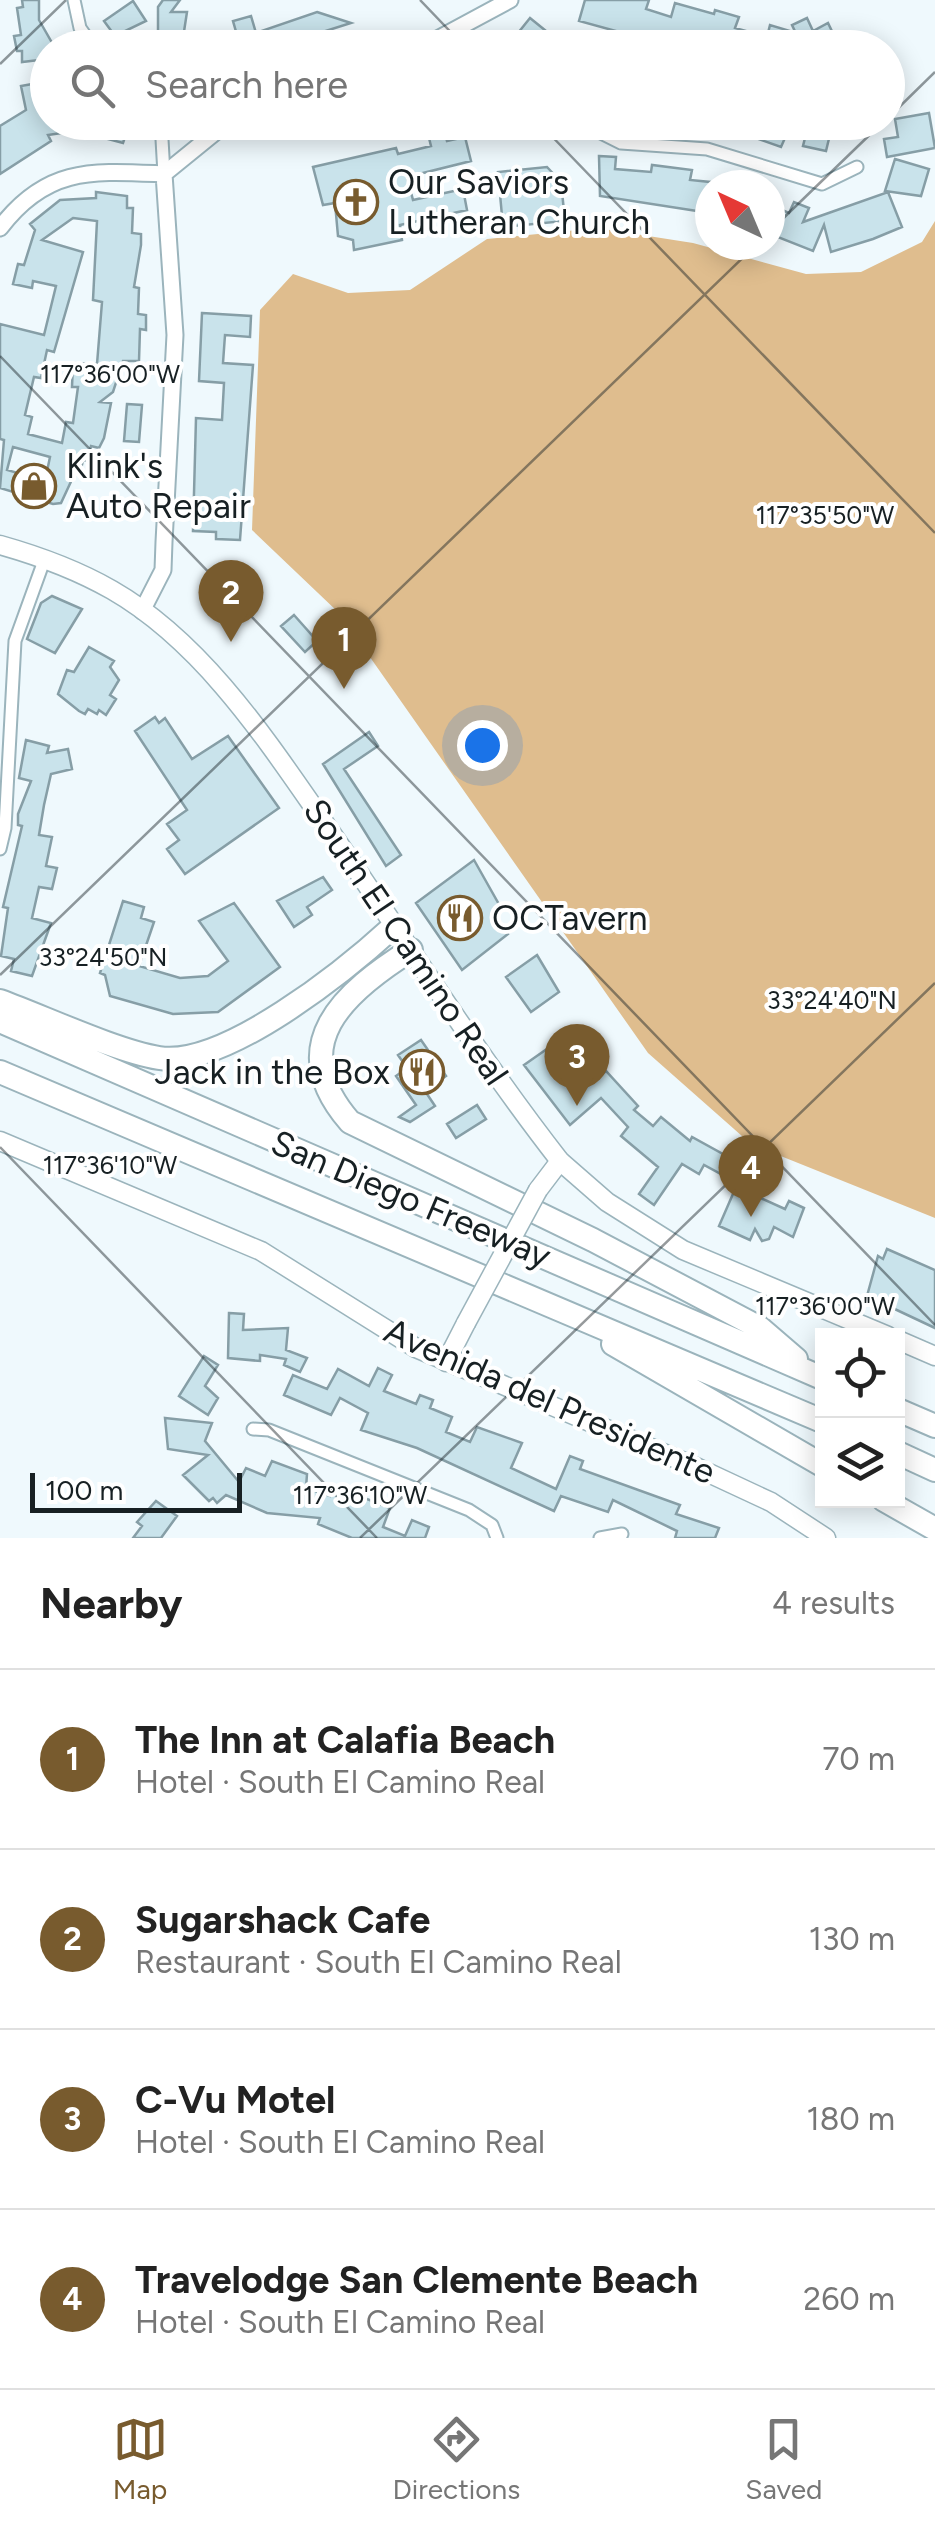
<!DOCTYPE html>
<meta charset="utf-8">
<style>
:root{--surface:#fff;--page:#f6f6f6;--text:#222;--muted:#767676;--line:#e0e0e0;--accent:#785b2e}
body{margin:0;font-family:Figtree,sans-serif;background:var(--page);color:var(--text)}
.controls{position:absolute;right:30px;bottom:30px;display:grid;overflow:hidden;border-radius:0px;box-shadow:0 5px 25px #0003}
.controls button{width:90px;height:90px;display:grid;place-items:center;padding:0;border:0;border-bottom:2px solid var(--line);background:var(--surface);color:var(--text);font:50px sans-serif}
.compass{position:absolute;left:695px;top:170px;width:90px;height:90px;border-radius:50%;background:var(--surface);box-shadow:0 5px 25px #0003;rotate:316deg}
.scale{position:absolute;left:30px;bottom:25px;width:212px;box-sizing:border-box;padding-left:10px;border:5px solid #172023;border-top:0;font-size:28px;line-height:35px;white-space:nowrap;color:#172023;-webkit-text-stroke:8px #fff;paint-order:stroke}
.you{position:absolute;left:482px;top:745px;width:35px;height:35px;margin:-25px;border:8px solid #fff;border-radius:50%;background:#1a73e8;box-shadow:0 0 0 15px #1a73e833}
.badge{display:grid;place-items:center;width:65px;height:65px;border-radius:50%;background:var(--accent);color:#fff;font-size:32px;font-weight:700}
.pin{position:absolute;translate:-50% -82px;filter:drop-shadow(0 2px 5px #0008)}
.pin::after{content:'';position:absolute;top:52px;width:35px;height:30px;background:inherit;clip-path:polygon(0 0,100% 0,50% 100%)}
.list{margin:0;padding:0;list-style:none}
h2{display:flex;justify-content:space-between;align-items:center;height:130px;margin:0;padding:0 40px;font-size:42px}
h2 small{font-size:32px;font-weight:400;color:var(--muted)}
.list li{display:grid;grid-template-columns:65px 1fr auto;gap:30px;align-items:center;box-sizing:border-box;height:180px;padding:0 40px;border-top:2px solid var(--line)}
.list b{display:block;font-size:38px;white-space:nowrap}
.list p{margin:0;font-size:32px;white-space:nowrap;color:var(--muted)}
.list em{font-size:32px;font-style:normal;color:var(--muted)}
.icon{flex:none;width:55px;height:55px;fill:none;stroke:currentColor;stroke-width:2;stroke-linecap:round;stroke-linejoin:round}
.map{position:relative;flex:none;width:935px;height:1538px;overflow:hidden}
.search{position:absolute;background:var(--surface);box-shadow:0 5px 25px #0003;left:30px;right:30px;top:30px;height:110px;display:flex;align-items:center;gap:25px;box-sizing:border-box;padding:0 35px;border-radius:55px;color:var(--muted);font-size:38px}
.sheet{height:850px;background:var(--surface)}
nav{display:flex;justify-content:space-around;align-items:center;box-sizing:border-box;height:140px;border-top:2px solid var(--line);background:var(--surface);font-size:28px;color:var(--muted)}
nav a{display:grid;justify-items:center;gap:5px}
nav .on{color:var(--accent)}
.map>svg:first-child{display:block}
.green{fill:#dfbd8e}
.building{fill:#c9e3eb;stroke:#869ea6;stroke-width:2.5;fill-rule:evenodd}
.lines{fill:none;stroke-linecap:round;stroke-linejoin:round}
.minor-casing{stroke:#9bb4bc;stroke-width:15}
.tertiary-casing{stroke:#9bb4bc;stroke-width:19}
.secondary-casing{stroke:#9bb4bc;stroke-width:21}
.primary-casing{stroke:#9bb4bc;stroke-width:21}
.motorway-casing{stroke:#9bb4bc;stroke-width:26}
.minor{stroke:#fff;stroke-width:11}
.tertiary{stroke:#fff;stroke-width:15}
.secondary{stroke:#fff;stroke-width:18}
.primary{stroke:#fff;stroke-width:18}
.motorway{stroke:#fff;stroke-width:22}
.secondary-bridge-casing{stroke:#9bb4bc;stroke-width:21;stroke-linecap:butt}
.secondary-bridge{stroke:#fff;stroke-width:18}
.ticks{fill:none;stroke:#172023;stroke-width:2.5;stroke-opacity:0.45}
.labels{text-anchor:middle;stroke-width:8;stroke-linejoin:round;paint-order:stroke}
.poi-label{font-size:35px;fill:#172023;stroke:#fff;text-anchor:start}
.street-label{font-size:35px;fill:#172023;stroke:#fff}
.ticks-label{font-size:25px;text-anchor:middle;fill:#172023;stroke:#fff;stroke-width:8;stroke-linejoin:round;paint-order:stroke}
</style>
<div class="map">
<svg width="935" height="1538" viewBox="0 0 935 1538">
<rect width="100%" height="100%" fill="#eff9fd"/>
<path class="green" d="M 935,221 L 935,1218 L 751,1144 L 648,1053 L 339,613 L 252,530 L 260,310 L 293,274 L 348,293 L 410,290 L 487,239 L 597,228 L 693,243 L 806,274 L 861,272 L 922,242 Z"/>
<path class="building" d="M 22,0 L 39,0 L 39,20 L 55,48 L 48,48 L 48,59 L 22,62 L 22,51 L 17,51 L 14,36 L 21,35 L 17,8 L 23,7 Z
M 163,0 L 180,0 L 171,12 L 187,12 L 183,38 L 158,39 L 158,7 Z
M 585,0 L 649,0 L 646,9 L 671,17 L 675,3 L 714,14 L 715,10 L 739,17 L 735,28 L 767,37 L 770,25 L 790,31 L 787,42 L 792,48 L 662,48 L 663,44 L 579,21 Z
M 133,1 L 146,21 L 115,36 L 104,21 Z
M 317,12 L 351,23 L 272,48 L 207,48 L 237,35 L 233,21 L 251,16 L 256,33 Z
M 530,18 L 567,48 L 506,48 Z
M 807,18 L 813,31 L 828,23 L 840,48 L 803,48 L 792,25 Z
M 38,83 L 48,122 L 88,122 L 89,129 L 48,135 L 51,141 L 0,174 L 0,126 L 26,110 L 21,86 Z
M 929,113 L 935,148 L 887,157 L 884,139 L 898,137 L 895,119 Z
M 92,122 L 130,122 L 123,143 L 93,135 Z
M 711,122 L 792,122 L 781,147 Z
M 809,122 L 833,122 L 826,151 L 803,146 Z
M 444,130 L 447,141 L 465,137 L 471,161 L 407,177 L 413,200 L 463,189 L 467,210 L 400,225 L 402,240 L 354,250 L 353,240 L 338,236 L 335,203 L 323,205 L 313,167 L 396,148 L 398,154 L 431,146 L 428,134 Z
M 599,156 L 616,157 L 615,169 L 651,172 L 652,165 L 692,170 L 690,180 L 710,182 L 710,213 L 600,196 Z
M 895,159 L 929,169 L 921,196 L 885,191 Z
M 547,167 L 561,182 L 565,221 L 503,227 L 498,172 Z
M 96,192 L 127,196 L 127,208 L 133,208 L 132,233 L 141,234 L 141,245 L 134,287 L 139,288 L 138,314 L 146,315 L 146,330 L 140,329 L 139,361 L 123,361 L 113,392 L 100,402 L 111,403 L 104,438 L 99,448 L 91,446 L 88,461 L 83,460 L 80,474 L 75,473 L 61,503 L 53,504 L 0,488 L 4,440 L 0,439 L 0,324 L 44,335 L 56,286 L 33,281 L 32,288 L 13,284 L 18,264 L 24,265 L 35,230 L 30,224 L 60,200 L 96,198 ZM 73,218 L 97,221 L 93,300 L 102,302 L 97,364 L 73,363 L 72,387 L 78,387 L 73,423 L 66,422 L 62,443 L 28,434 L 32,417 L 25,415 L 34,377 L 41,378 L 47,350 L 54,352 L 83,252 L 42,240 ZM 13,447 L 50,457 L 45,481 L 7,470 Z
M 888,192 L 902,227 L 873,239 L 831,252 L 824,225 L 813,251 L 770,234 L 770,205 L 789,213 L 794,202 L 809,208 L 803,222 Z
M 202,313 L 251,316 L 250,337 L 225,335 L 223,363 L 253,365 L 240,540 L 216,539 L 216,532 L 193,531 L 196,418 L 222,420 L 224,383 L 199,381 Z
M 127,404 L 142,405 L 139,442 L 124,441 Z
M 52,596 L 82,609 L 55,653 L 27,639 L 41,603 Z
M 294,615 L 317,641 L 305,652 L 281,626 Z
M 89,647 L 114,661 L 110,667 L 119,680 L 110,695 L 116,699 L 106,715 L 99,710 L 97,714 L 88,709 L 85,714 L 79,711 L 58,694 L 67,670 L 74,672 Z
M 155,717 L 159,723 L 165,718 L 192,759 L 228,736 L 279,808 L 185,874 L 167,849 L 179,840 L 167,824 L 187,810 L 135,731 Z
M 369,732 L 378,746 L 344,769 L 401,855 L 386,866 L 323,764 Z
M 26,740 L 49,746 L 47,753 L 68,749 L 72,769 L 51,774 L 44,805 L 39,835 L 52,837 L 46,866 L 57,868 L 52,889 L 39,887 L 32,918 L 51,923 L 32,976 L 11,971 L 14,959 L 1,956 L 8,908 L 3,907 L 22,826 L 18,825 L 18,814 L 31,781 L 19,778 Z
M 474,860 L 501,908 L 494,913 L 508,934 L 462,970 L 416,903 Z
M 323,877 L 332,890 L 307,907 L 312,915 L 294,927 L 277,901 Z
M 123,901 L 144,907 L 141,918 L 154,922 L 139,966 L 180,978 L 208,976 L 228,961 L 199,921 L 234,903 L 280,967 L 218,1012 L 173,1014 L 110,996 L 105,975 L 100,973 Z
M 537,955 L 559,992 L 531,1012 L 506,977 Z
M 584,1034 L 592,1045 L 567,1062 L 584,1089 L 606,1071 L 638,1106 L 634,1110 L 653,1126 L 661,1117 L 690,1141 L 692,1137 L 741,1164 L 732,1180 L 704,1165 L 699,1174 L 682,1164 L 654,1205 L 639,1194 L 658,1167 L 621,1136 L 628,1127 L 601,1098 L 570,1125 L 524,1065 L 554,1044 L 559,1051 Z
M 421,1040 L 446,1076 L 425,1091 L 435,1106 L 410,1122 L 399,1117 L 416,1105 L 396,1076 L 407,1068 L 398,1055 Z
M 477,1105 L 486,1119 L 456,1138 L 447,1124 Z
M 736,1187 L 785,1209 L 789,1201 L 804,1208 L 793,1237 L 774,1227 L 769,1239 L 762,1241 L 755,1229 L 750,1240 L 719,1226 Z
M 887,1249 L 935,1270 L 935,1328 L 867,1296 L 878,1256 L 883,1259 Z
M 229,1313 L 244,1314 L 243,1330 L 288,1328 L 286,1350 L 307,1358 L 300,1372 L 284,1365 L 286,1359 L 260,1355 L 260,1361 L 228,1358 Z
M 204,1356 L 218,1365 L 205,1386 L 218,1398 L 208,1415 L 179,1396 Z
M 378,1368 L 392,1375 L 384,1391 L 416,1404 L 420,1395 L 433,1400 L 430,1408 L 452,1417 L 446,1432 L 470,1442 L 477,1427 L 522,1443 L 511,1468 L 556,1489 L 570,1456 L 583,1461 L 580,1469 L 680,1505 L 676,1514 L 719,1528 L 715,1538 L 675,1538 L 677,1531 L 613,1500 L 608,1512 L 561,1496 L 554,1511 L 417,1448 L 361,1430 L 368,1413 L 340,1398 L 331,1415 L 284,1395 L 293,1375 L 327,1389 L 338,1369 L 369,1386 Z
M 165,1418 L 212,1423 L 205,1441 L 239,1482 L 246,1468 L 265,1476 L 272,1461 L 307,1474 L 306,1488 L 330,1496 L 334,1486 L 390,1508 L 383,1527 L 405,1536 L 412,1520 L 429,1527 L 425,1538 L 352,1538 L 318,1524 L 320,1518 L 267,1513 L 226,1495 L 217,1503 L 213,1498 L 209,1501 L 183,1475 L 208,1455 L 168,1449 Z
M 156,1501 L 177,1516 L 161,1538 L 133,1538 L 142,1526 L 137,1522 Z"/>
<g class="lines">
<defs>
<path id="minor" d="M 74,0 L 80,28 L 94,48
M 457,29 L 470,48
M 161,122 L 164,174
M 579,122 L 621,143 L 707,149 L 822,184 L 857,167
M 0,849 L 5,828 L 15,641 L 45,558
M 253,1429 L 269,1430 L 469,1510 L 492,1525 L 497,1538
M 600,1538 L 622,1534"/>
<path id="tertiary" d="M 382,48 L 430,43 L 510,0
M 0,228 C 47,166 93,171 164,174 L 228,122
M 142,611 L 163,570 L 164,542 L 175,335 L 164,174"/>
<path id="secondary" d="M 0,1141 L 261,1251 L 416,1348 L 698,1468 L 771,1502 L 826,1538
M 538,1190 L 560,1161
M 446,1362 L 466,1323"/>
<path id="primary" d="M 0,545 C 39,556 77,570 112,590 C 201,641 264,736 321,818 C 401,932 474,1051 560,1161 L 607,1202 L 683,1250 L 888,1336
M 898,1340 L 935,1356"/>
<path id="motorway" d="M 411,950 C 344,992 283,1045 350,1122 L 593,1240 L 760,1328 L 796,1359
M 0,1001 C 44,1017 116,1051 159,1058 C 225,1068 346,970 394,926
M 0,1021 L 822,1378
M 0,1072 L 822,1421
M 613,1344 L 822,1465
M 898,1410 L 935,1426
M 898,1453 L 935,1470
M 884,1500 L 935,1529"/>
</defs>
<use href="#minor" class="minor-casing"/>
<use href="#tertiary" class="tertiary-casing"/>
<use href="#secondary" class="secondary-casing"/>
<use href="#primary" class="primary-casing"/>
<use href="#motorway" class="motorway-casing"/>
<use href="#minor" class="minor"/>
<use href="#tertiary" class="tertiary"/>
<use href="#secondary" class="secondary"/>
<use href="#primary" class="primary"/>
<use href="#motorway" class="motorway"/>
<defs>
<path id="secondary-bridge" d="M 466,1323 L 538,1190"/>
</defs>
<use href="#secondary-bridge" class="secondary-bridge-casing"/>
<use href="#secondary-bridge" class="secondary-bridge"/>
</g>
<path class="ticks" d="M 420,0 L 466,48M 0,64 L 66,0M 888,118 L 935,72M 538,122 L 935,533M 770,231 L 883,122M 0,356 L 935,1325M 0,975 L 756,245M 0,1147 L 377,1538M 360,1538 L 935,983"/>
<defs>
<symbol id="church-ring" viewBox="-11 -11 22 22"><circle r="9.5" fill="#fff" stroke="#785b2e" stroke-width="1.5"/><path d="M-1.2-6h2.4v3.5h3.3v2.4h-3.3V6h-2.4V-.1h-3.3v-2.4h3.3Z" fill="#785b2e"/></symbol>
<symbol id="shop-ring" viewBox="-11 -11 22 22"><circle r="9.5" fill="#fff" stroke="#785b2e" stroke-width="1.5"/><path d="M-5-2.5h2.3a2.7 3.5 0 0 1 5.4 0H5L5.5 6h-11ZM-1.5-2.5h3a1.5 2.3 0 0 0-3 0Z" fill="#785b2e"/></symbol>
<symbol id="restaurant-ring" viewBox="-11 -11 22 22"><circle r="9.5" fill="#fff" stroke="#785b2e" stroke-width="1.5"/><path d="M-5-6h1v4h1v-4h1v4h1v-4h1v5L-1.5 .5V6h-2V.5L-5-1ZM5-6V6H3V1.5H1.5Q1.5-4 5-6Z" fill="#785b2e"/></symbol>
</defs>
<g fill-rule="evenodd">
<use href="#church-ring" x="331" y="177" width="50" height="50"/>
<use href="#shop-ring" x="9" y="461" width="50" height="50"/>
<use href="#restaurant-ring" x="435" y="893" width="50" height="50"/>
<use href="#restaurant-ring" x="397" y="1047" width="50" height="50"/>
</g>
<g class="labels">
<g class="poi-label">
<text x="388" y="194">Our Saviors<tspan x="388" dy="40">Lutheran Church</tspan></text>
<text x="66" y="478">Klink's<tspan x="66" dy="40">Auto Repair</tspan></text>
<text x="492" y="930">OCTavern</text>
<text x="390" y="1084" text-anchor="end">Jack in the Box</text>
</g>
<g class="street-label">
<text transform="translate(406 942) rotate(56)" y="12">South El Camino Real</text>
<text transform="translate(411 1199) rotate(23)" y="12">San Diego Freeway</text>
<text transform="translate(550 1401) rotate(24)" y="12">Avenida del Presidente</text>
</g>
</g>
<g class="ticks-label">
<text x="110" y="383">117°36'00"W</text>
<text x="825" y="524">117°35'50"W</text>
<text x="103" y="966">33°24'50"N</text>
<text x="832" y="1009">33°24'40"N</text>
<text x="110" y="1174">117°36'10"W</text>
<text x="825" y="1315">117°36'00"W</text>
<text x="360" y="1504">117°36'10"W</text>
</g>
</svg>
<div class="controls">
<button><svg class="icon" aria-label="locate" viewBox="0 0 24 24"><circle cx="12" cy="12" r="6"/><path d="M12 2v4M12 18v4M2 12h4M18 12h4"/></svg></button>
<button><svg class="icon" aria-label="layers" viewBox="0 0 24 24"><path d="M12 4l9 5-9 5-9-5zM3 14l9 5 9-5"/></svg></button>
</div>
<svg class="compass" viewBox="-18 -18 36 36"><path d="M0-13l5 13h-10z" fill="#e53935"/><path d="M0 13l5-13h-10z" fill="#767676"/></svg>
<div class="scale">100 m</div>
<div class="you"></div>
<div class="pin badge" style="left:344px;top:689px">1</div>
<div class="pin badge" style="left:231px;top:642px">2</div>
<div class="pin badge" style="left:577px;top:1106px">3</div>
<div class="pin badge" style="left:751px;top:1217px">4</div>
<div class="search"><svg class="icon" aria-label="search" viewBox="0 0 24 24"><circle cx="10" cy="10" r="6"/><path d="M15 15l6 6"/></svg>Search here</div>
</div>
<section class="sheet">
<h2>Nearby<small>4 results</small></h2>
<ul class="list">
<li><span class="badge">1</span><div><b>The Inn at Calafia Beach</b><p>Hotel · South El Camino Real</p></div><em>70 m</em></li>
<li><span class="badge">2</span><div><b>Sugarshack Cafe</b><p>Restaurant · South El Camino Real</p></div><em>130 m</em></li>
<li><span class="badge">3</span><div><b>C-Vu Motel</b><p>Hotel · South El Camino Real</p></div><em>180 m</em></li>
<li><span class="badge">4</span><div><b>Travelodge San Clemente Beach</b><p>Hotel · South El Camino Real</p></div><em>260 m</em></li>
</ul>
</section>
<nav>
<a class="on"><svg class="icon" aria-label="map" viewBox="0 0 24 24"><path d="M3 6l6-2 6 2 6-2v14l-6 2-6-2-6 2zM9 4v14M15 6v14"/></svg>Map</a>
<a><svg class="icon" aria-label="directions" viewBox="0 0 24 24"><path d="M12 3l9 9-9 9-9-9zM9 14v-3h6M13 9l2 2-2 2"/></svg>Directions</a>
<a><svg class="icon" aria-label="saved" viewBox="0 0 24 24"><path d="M7 4h10v16l-5-4-5 4z"/></svg>Saved</a>
</nav>
